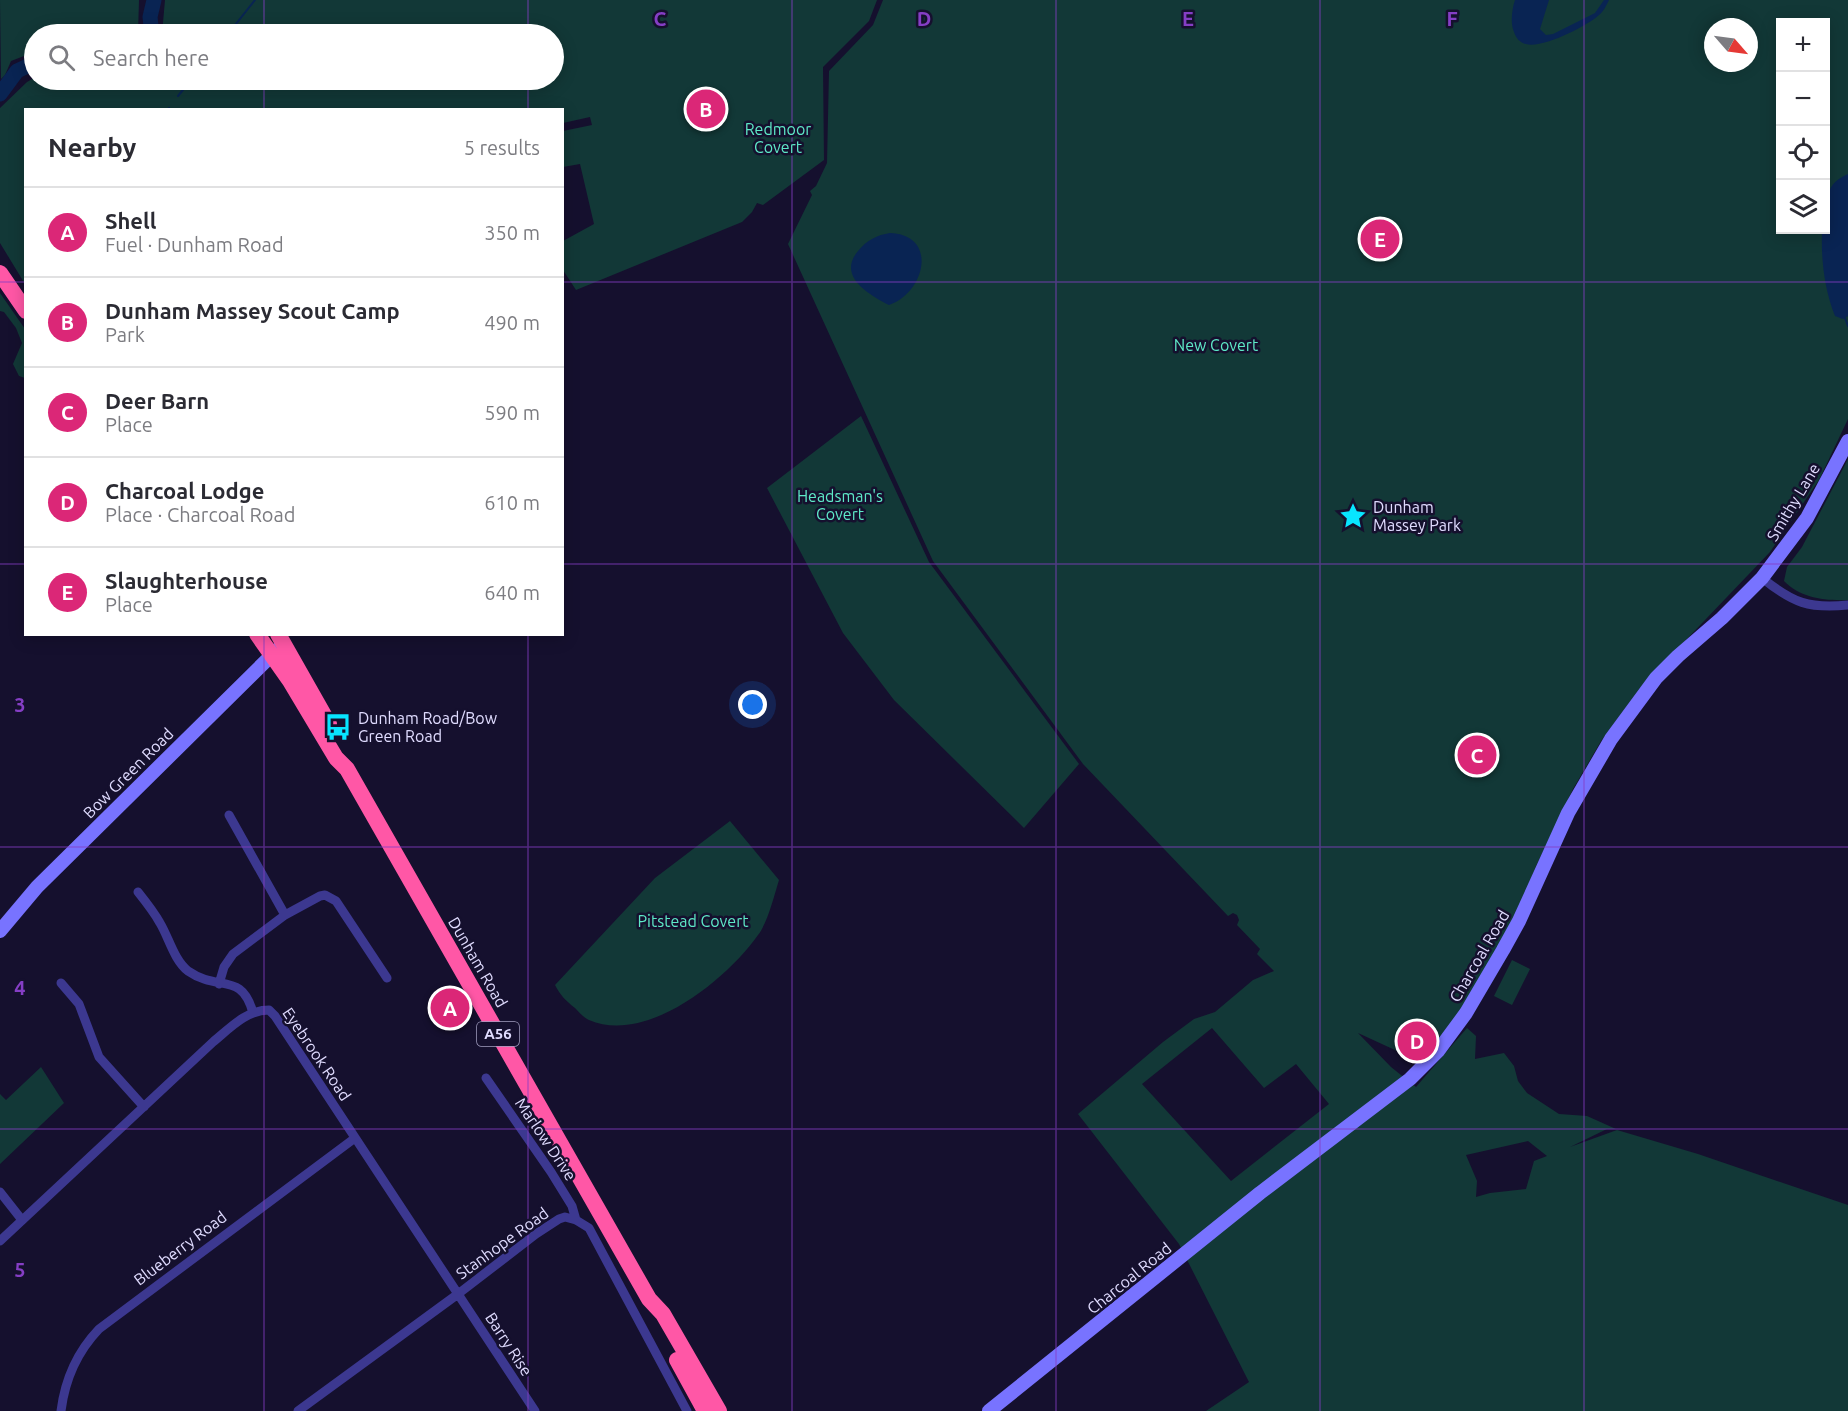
<!DOCTYPE html>
<meta charset="utf-8">
<style>
:root{--surface:#fff;--page:#f7f7f7;--text:#2b2b33;--muted:#7c7c81;--line:#e1e1e2;--accent:#db2777}
body{margin:0;font-family:Ubuntu,sans-serif;background:var(--page);color:var(--text)}
.controls{position:absolute;right:18px;top:18px;display:grid;overflow:hidden;border-radius:0px;box-shadow:0 3px 15px #0003}
.controls button{width:54px;height:54px;display:grid;place-items:center;padding:0;border:0;border-bottom:2px solid var(--line);background:var(--surface);color:var(--text);font:30px sans-serif}
.compass{position:absolute;left:1704px;top:18px;width:54px;height:54px;border-radius:50%;background:var(--surface);box-shadow:0 3px 15px #0003;rotate:118deg}
.you{position:absolute;left:753px;top:705px;width:21px;height:21px;margin:-15px;border:4px solid #fff;border-radius:50%;background:#1a73e8;box-shadow:0 0 0 9px #1a73e833}
.badge{display:grid;place-items:center;width:39px;height:39px;border-radius:50%;background:var(--accent);color:#fff;font-size:20px;font-weight:700}
.pin{position:absolute;translate:-50% -50%;border:3px solid #fff;box-shadow:0 2px 6px #0006}
.list{margin:0;padding:0;list-style:none}
h2{display:flex;justify-content:space-between;align-items:center;height:78px;margin:0;padding:0 24px;font-size:26px}
h2 small{font-size:20px;font-weight:400;color:var(--muted)}
.list li{display:grid;grid-template-columns:39px 1fr auto;gap:18px;align-items:center;box-sizing:border-box;height:90px;padding:0 24px;border-top:2px solid var(--line)}
.list b{display:block;font-size:22px;white-space:nowrap}
.list p{margin:0;font-size:20px;white-space:nowrap;color:var(--muted)}
.list em{font-size:20px;font-style:normal;color:var(--muted)}
.icon{flex:none;width:33px;height:33px;fill:none;stroke:currentColor;stroke-width:2;stroke-linecap:round;stroke-linejoin:round}
.map{position:relative;flex:none;width:1848px;height:1411px;overflow:hidden}
.search{position:absolute;background:var(--surface);box-shadow:0 3px 15px #0003;left:24px;top:24px;width:540px;height:66px;display:flex;align-items:center;gap:15px;box-sizing:border-box;padding:0 21px;border-radius:33px;color:var(--muted);font-size:22px}
.panel{position:absolute;background:var(--surface);box-shadow:0 3px 15px #0003;left:24px;top:108px;width:540px;height:528px;border-radius:0px}
.map>svg:first-child{display:block}
.green{fill:#123837;fill-rule:evenodd}
.water{fill:#092453}
.lines{fill:none;stroke-linecap:round;stroke-linejoin:round}
.stream{stroke:#092453;stroke-width:2}
.river{stroke:#092453;stroke-width:15}
.street{stroke:#3c3890;stroke-width:9}
.secondary{stroke:#7873ff;stroke-width:14}
.highway{stroke:#ff57a6;stroke-width:16}
.grid{fill:none;stroke:#853ec5;stroke-width:1.5;stroke-opacity:0.55}
.labels{text-anchor:middle;stroke-width:5;stroke-linejoin:round;paint-order:stroke}
.shield{fill:#15102e;stroke:#a39fc0;stroke-width:1.5}
.shield-label{font-size:15px;font-weight:bold;fill:#e0dcff}
.park-label{font-size:16px;fill:#5ee9c7;stroke:#15102e}
.street-label{font-size:16px;fill:#e0dcff;stroke:#15102e}
.poi-label{font-size:16px;fill:#e0dcff;stroke:#15102e;text-anchor:start}
.grid-label{font-size:20px;text-anchor:middle;font-weight:bold;fill:#853ec5;stroke:#15102e;stroke-width:5;stroke-linejoin:round;paint-order:stroke}
</style>
<div class="map">
<svg width="1848" height="1411" viewBox="0 0 1848 1411">
<rect width="100%" height="100%" fill="#15102e"/>
<path class="green" d="M 0,0 L 139,0 L 138,34 L 34,34 L 34,55 L 24,56 L 11,61 L 5,75 L 1,79 Z
M 165,0 L 877,0 L 869,21 L 823,67 L 824,160 L 763,205 L 757,203 L 752,212 L 742,222 L 576,290 L 563,270 L 563,241 L 594,224 L 580,164 L 563,167 L 563,131 L 592,125 L 590,117 L 563,123 L 562,110 L 26,110 L 25,284 L 0,243 L 0,108 L 27,82 L 34,78 L 122,81 L 134,80 L 554,80 L 554,34 L 162,34 Z
M 883,0 L 1848,0 L 1848,419 L 1819,480 L 1770,552 L 1640,688 L 1601,741 L 1573,789 L 1537,864 L 1514,919 L 1463,1007 L 1446,1032 L 1421,1062 L 1358,1033 L 1391,1067 L 1416,1087 L 1467,1028 L 1476,1036 L 1475,1059 L 1504,1053 L 1514,1066 L 1518,1081 L 1527,1093 L 1559,1114 L 1587,1116 L 1616,1129 L 1607,1129 L 1570,1147 L 1617,1130 L 1698,1154 L 1848,1205 L 1848,1411 L 1206,1411 L 1249,1382 L 1179,1244 L 1078,1114 L 1163,1042 L 1194,1019 L 1215,1012 L 1253,980 L 1274,971 L 1257,954 L 1260,949 L 1237,925 L 1239,920 L 1237,915 L 1233,913 L 1228,916 L 1083,764 L 933,561 L 788,244 L 812,195 L 810,191 L 816,186 L 827,163 L 829,71 L 873,25 ZM 1780,22 L 1826,22 L 1826,230 L 1780,230 ZM 1713,27 L 1749,27 L 1749,63 L 1713,63 ZM 1212,1028 L 1264,1088 L 1296,1064 L 1329,1104 L 1231,1181 L 1142,1084 ZM 1528,1141 L 1547,1156 L 1534,1161 L 1526,1189 L 1490,1193 L 1476,1197 L 1477,1181 L 1466,1155 Z
M 0,293 L 25,329 L 25,378 L 19,376 L 13,364 L 22,343 L 16,328 L 4,312 L 0,311 Z
M 861,416 L 929,562 L 1079,764 L 1024,828 L 894,700 L 843,633 L 767,488 Z
M 1848,459 L 1848,600 C 1824,601 1801,598 1784,581 L 1787,567 L 1802,547 Z
M 730,821 L 779,880 C 774,896 768,922 758,935 C 727,979 647,1045 589,1020 C 584,1018 579,1012 575,1008 C 566,1001 560,995 555,985 L 655,878 Z
M 1512,960 L 1530,969 L 1512,1005 L 1494,996 Z
M 41,1067 L 64,1103 L 0,1164 L 0,1094 L 6,1100 Z"/>
<path class="water" d="M 1515,0 L 1549,0 L 1540,29 L 1546,35 L 1553,34 L 1595,13 L 1604,0 L 1609,0 C 1606,6 1604,11 1599,15 C 1587,26 1542,49 1526,44 C 1520,43 1516,38 1514,32 C 1510,23 1512,9 1515,0 Z
M 1848,174 L 1848,316 L 1843,319 L 1835,316 C 1824,288 1821,259 1822,230 L 1826,230 C 1826,205 1822,185 1848,174 Z
M 890,233 C 939,235 925,293 889,305 C 868,294 837,276 858,251 C 867,240 877,235 890,233 Z"/>
<g class="lines">
<path class="stream" d="M 228,34 L 255,0
M 0,82 L 5,86
M 178,96 L 191,80
M 168,110 L 169,108
M 1845,318 L 1848,326"/>
<path class="river" d="M 152,34 L 150,17 L 154,0
M 0,94 L 17,71 L 34,63"/>
<path class="street" d="M 1762,578 C 1793,603 1809,609 1848,605
M 229,815 L 285,915
M 138,892 C 146,902 154,912 160,923 C 169,938 174,960 188,971 C 218,992 242,971 253,1013
M 61,983 L 79,1004 L 99,1057 L 144,1107
M 219,984 L 224,967 L 233,954 L 285,915 L 320,896 L 325,895 L 336,901 L 387,978
M 486,1078 L 551,1172 L 572,1206 L 576,1220
M 0,1192 L 22,1220
M 0,1241 L 213,1042 C 229,1029 246,1010 269,1010 L 275,1016 L 535,1411
M 61,1411 C 65,1379 77,1352 99,1329 L 355,1138
M 298,1411 L 458,1294 L 536,1234 L 559,1219 L 565,1217 L 576,1220 L 589,1228 L 687,1411"/>
<path class="secondary" d="M 0,931 L 37,887 L 278,649
M 989,1411 L 1260,1193 L 1410,1079 L 1438,1051 L 1466,1013 L 1503,950 L 1519,921 L 1568,813 L 1611,739 L 1656,678 L 1678,656 L 1722,618 L 1762,578 L 1807,518 L 1848,441"/>
<path class="highway" d="M 0,273 L 26,311
M 257,634 L 290,681 L 336,758 L 347,769 L 649,1299 L 663,1314 L 719,1411
M 278,634 L 329,724
M 677,1360 L 705,1411"/>
</g>
<path class="grid" d="M 264,0 L 264,34M 528,0 L 528,34M 792,0 L 792,1411M 1056,0 L 1056,1411M 1320,0 L 1320,1411M 1584,0 L 1584,1411M 264,80 L 264,110M 528,80 L 528,110M 0,282 L 26,282M 562,282 L 1848,282M 0,564 L 26,564M 562,564 L 1848,564M 264,634 L 264,1411M 528,634 L 528,1411M 0,847 L 1848,847M 0,1129 L 1848,1129"/>
<defs>
<symbol id="sight-bare" viewBox="-9 -9 18 18"><path d="M0-6L1.8-2.2L6-1.7L2.9 1.2L3.7 5.4L0 3.3L-3.7 5.4L-2.9 1.2L-6-1.7L-1.8-2.2Z" fill="#08e5ff" stroke="#15102e" stroke-width="2.5" paint-order="stroke"/></symbol>
<symbol id="bus-bare" viewBox="-9 -9 18 18"><path d="M-5-6H5V4H4V6H2V4H-2V6H-4V4H-5ZM-3.5-4V0h7V-4ZM-3.5 1.2v1.5H-2V1.2ZM2 1.2v1.5H3.5V1.2Z" fill="#08e5ff" stroke="#15102e" stroke-width="2.5" paint-order="stroke"/></symbol>
</defs>
<g fill-rule="evenodd">
<use href="#sight-bare" x="1334" y="497" width="38" height="38"/>
<use href="#bus-bare" x="319" y="708" width="38" height="38"/>
</g>
<g class="labels">
<rect class="shield" x="477" y="1022" width="42" height="24" rx="4.5"/>
<g class="shield-label">
<text x="498" y="1039">A56</text>
</g>
<g class="park-label">
<text x="778" y="135">Redmoor<tspan x="778" dy="18">Covert</tspan></text>
<text x="1216" y="351">New Covert</text>
<text x="840" y="502">Headsman's<tspan x="840" dy="18">Covert</tspan></text>
<text x="693" y="927">Pitstead Covert</text>
</g>
<g class="street-label">
<text transform="translate(1793 502) rotate(-59)" y="6">Smithy Lane</text>
<text transform="translate(128 773) rotate(-45)" y="6">Bow Green Road</text>
<text transform="translate(1479 956) rotate(-60)" y="6">Charcoal Road</text>
<text transform="translate(478 962) rotate(60)" y="6">Dunham Road</text>
<text transform="translate(317 1054) rotate(56)" y="6">Eyebrook Road</text>
<text transform="translate(546 1139) rotate(56)" y="6">Marlow Drive</text>
<text transform="translate(502 1243) rotate(-36)" y="6">Stanhope Road</text>
<text transform="translate(180 1248) rotate(-37)" y="6">Blueberry Road</text>
<text transform="translate(1129 1278) rotate(-39)" y="6">Charcoal Road</text>
<text transform="translate(509 1344) rotate(57)" y="6">Barry Rise</text>
</g>
<g class="poi-label">
<text x="1373" y="513">Dunham<tspan x="1373" dy="18">Massey Park</tspan></text>
<text x="358" y="724">Dunham Road/Bow<tspan x="358" dy="18">Green Road</tspan></text>
</g>
</g>
<g class="grid-label">
<text x="660" y="26">C</text>
<text x="924" y="26">D</text>
<text x="1188" y="26">E</text>
<text x="1452" y="26">F</text>
<text x="20" y="712">3</text>
<text x="20" y="995">4</text>
<text x="20" y="1277">5</text>
</g>
</svg>
<div class="controls">
<button>+</button>
<button>−</button>
<button><svg class="icon" aria-label="locate" viewBox="0 0 24 24"><circle cx="12" cy="12" r="6"/><path d="M12 2v4M12 18v4M2 12h4M18 12h4"/></svg></button>
<button><svg class="icon" aria-label="layers" viewBox="0 0 24 24"><path d="M12 4l9 5-9 5-9-5zM3 14l9 5 9-5"/></svg></button>
</div>
<svg class="compass" viewBox="-18 -18 36 36"><path d="M0-13l5 13h-10z" fill="#e53935"/><path d="M0 13l5-13h-10z" fill="#7c7c81"/></svg>
<div class="you"></div>
<div class="pin badge" style="left:450px;top:1008px">A</div>
<div class="pin badge" style="left:706px;top:109px">B</div>
<div class="pin badge" style="left:1477px;top:755px">C</div>
<div class="pin badge" style="left:1417px;top:1041px">D</div>
<div class="pin badge" style="left:1380px;top:239px">E</div>
<div class="search"><svg class="icon" aria-label="search" viewBox="0 0 24 24"><circle cx="10" cy="10" r="6"/><path d="M15 15l6 6"/></svg>Search here</div>
<section class="panel">
<h2>Nearby<small>5 results</small></h2>
<ul class="list">
<li><span class="badge">A</span><div><b>Shell</b><p>Fuel · Dunham Road</p></div><em>350 m</em></li>
<li><span class="badge">B</span><div><b>Dunham Massey Scout Camp</b><p>Park</p></div><em>490 m</em></li>
<li><span class="badge">C</span><div><b>Deer Barn</b><p>Place</p></div><em>590 m</em></li>
<li><span class="badge">D</span><div><b>Charcoal Lodge</b><p>Place · Charcoal Road</p></div><em>610 m</em></li>
<li><span class="badge">E</span><div><b>Slaughterhouse</b><p>Place</p></div><em>640 m</em></li>
</ul>
</section>
</div>
